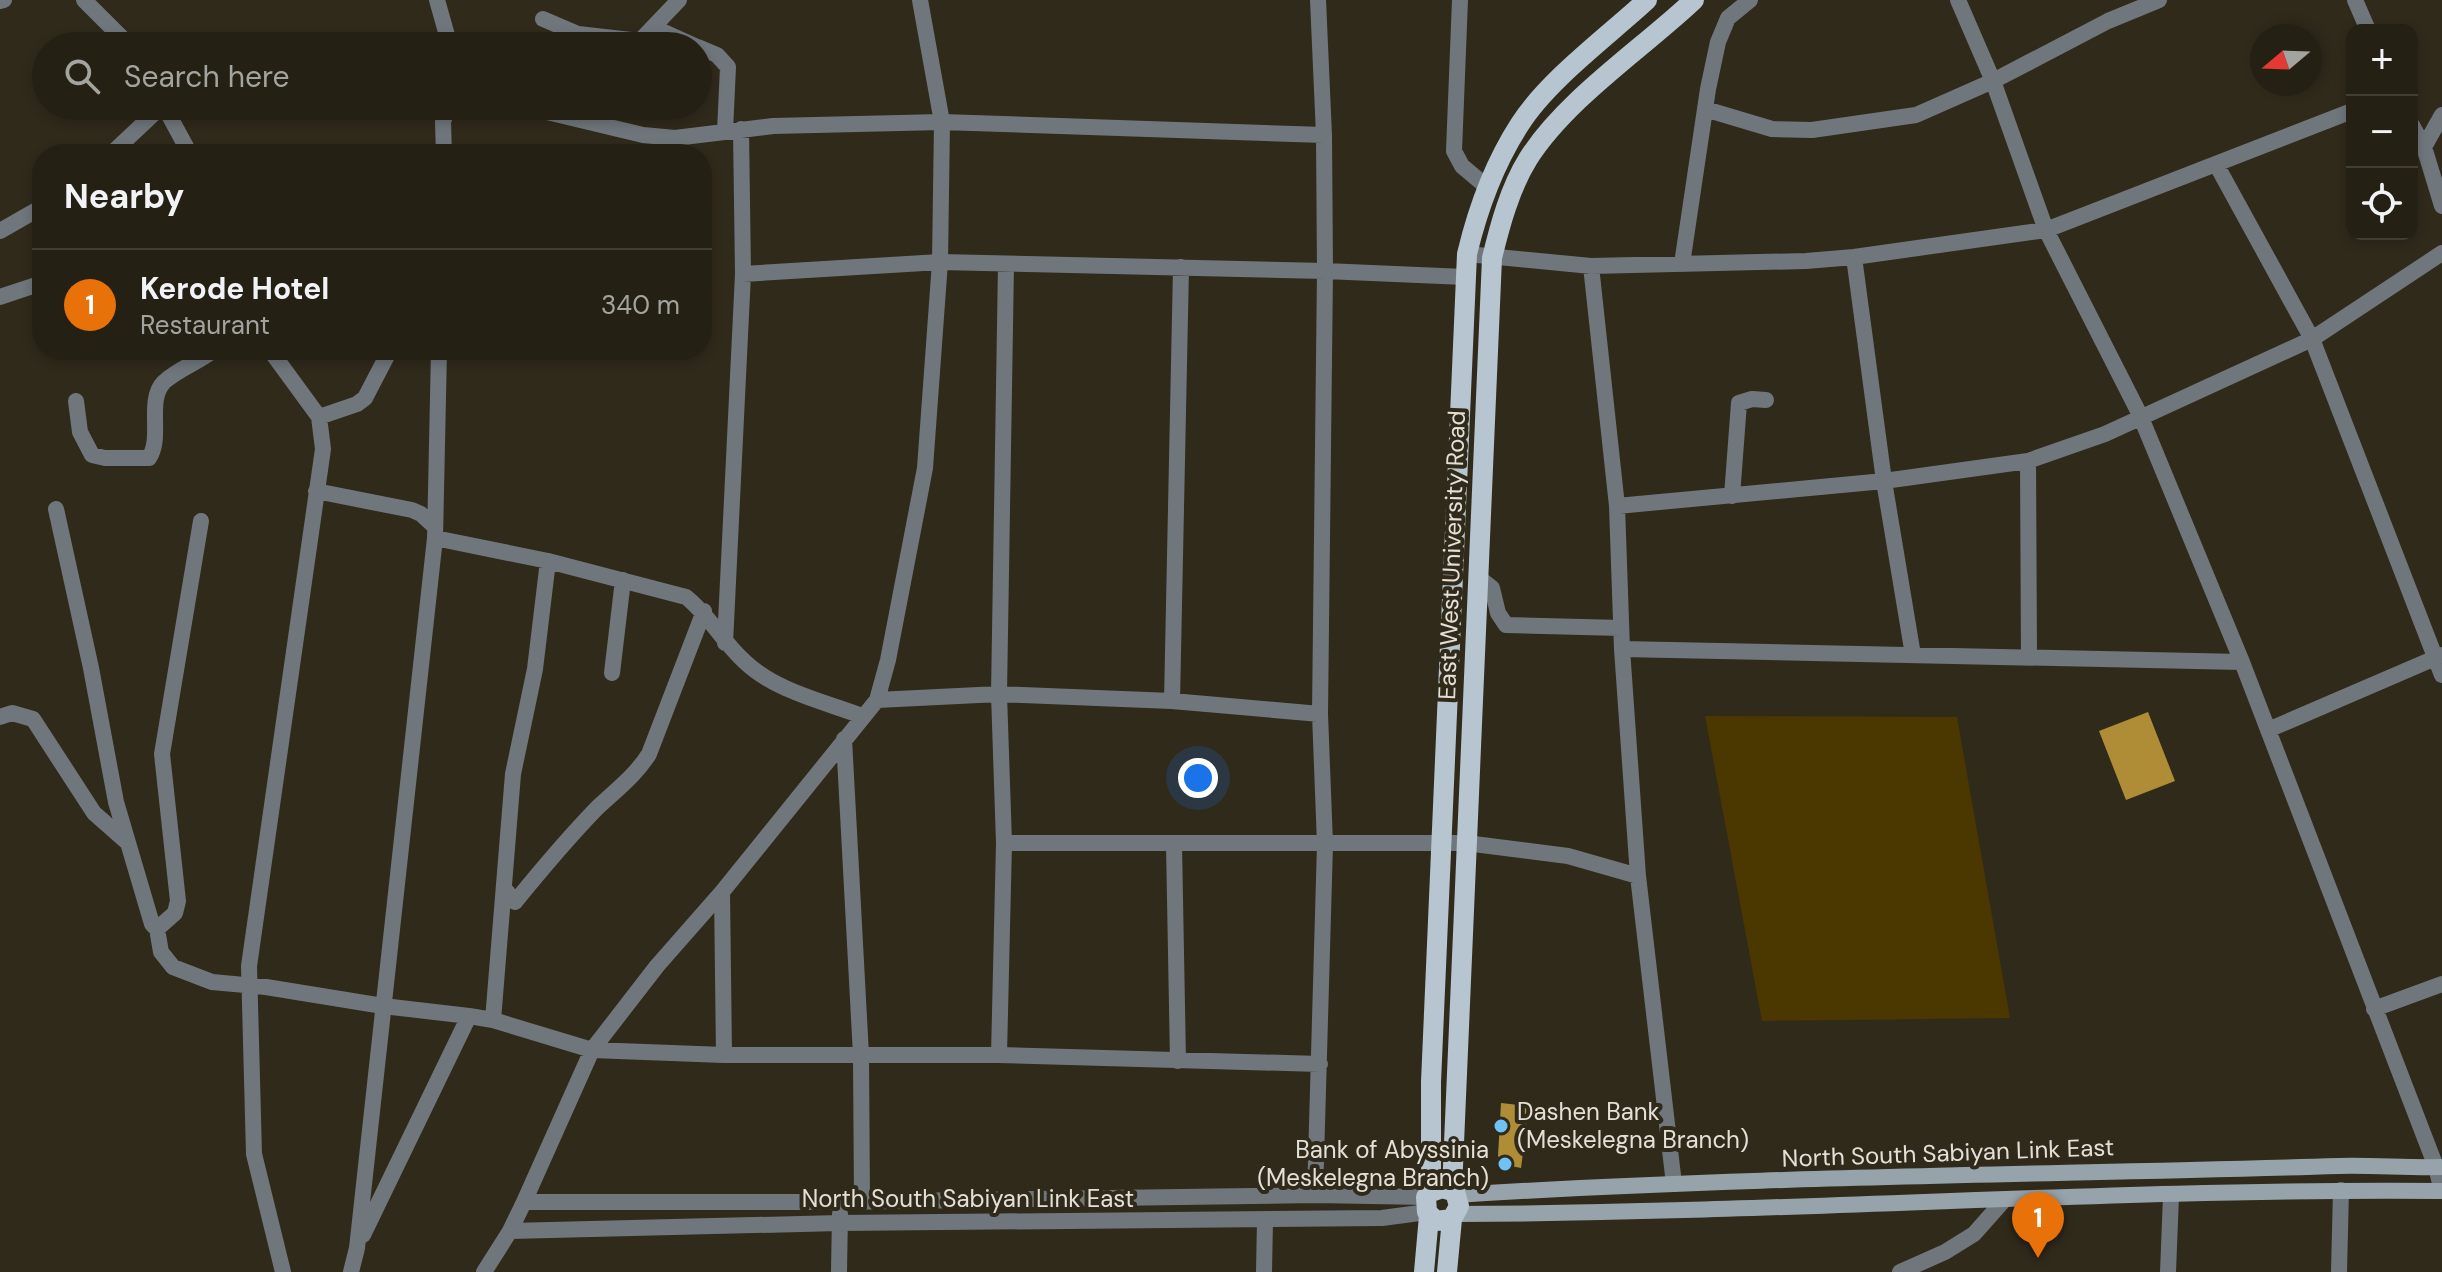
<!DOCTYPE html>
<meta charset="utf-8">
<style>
:root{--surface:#242014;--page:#2c281d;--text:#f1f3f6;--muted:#a3a3a0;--line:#413e34;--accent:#6fc2f4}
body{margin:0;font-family:"DM Sans",sans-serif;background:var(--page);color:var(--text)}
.controls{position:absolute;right:24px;top:24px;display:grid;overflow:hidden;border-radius:16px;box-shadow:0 4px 12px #0003}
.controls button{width:72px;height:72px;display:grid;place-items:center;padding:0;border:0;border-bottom:2px solid var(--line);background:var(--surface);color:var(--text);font:40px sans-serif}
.compass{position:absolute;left:2250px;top:24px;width:72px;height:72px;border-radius:50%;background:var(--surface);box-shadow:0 4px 12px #0003;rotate:251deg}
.you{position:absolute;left:1198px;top:778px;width:28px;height:28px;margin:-20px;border:6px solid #fff;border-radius:50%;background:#1a73e8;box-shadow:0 0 0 12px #1a73e833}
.badge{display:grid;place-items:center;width:52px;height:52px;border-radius:50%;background:var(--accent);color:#fff;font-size:26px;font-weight:700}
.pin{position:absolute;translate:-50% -66px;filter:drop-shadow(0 2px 4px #0008)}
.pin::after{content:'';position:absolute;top:42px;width:28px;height:24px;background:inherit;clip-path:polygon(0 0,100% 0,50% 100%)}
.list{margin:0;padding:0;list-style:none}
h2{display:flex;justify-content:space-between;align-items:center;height:104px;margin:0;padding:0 32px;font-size:34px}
h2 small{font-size:26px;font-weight:400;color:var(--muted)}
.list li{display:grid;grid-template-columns:52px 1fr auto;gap:24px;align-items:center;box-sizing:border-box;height:112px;padding:0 32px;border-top:2px solid var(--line)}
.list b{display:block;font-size:30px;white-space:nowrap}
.list p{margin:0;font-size:26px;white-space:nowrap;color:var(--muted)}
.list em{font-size:26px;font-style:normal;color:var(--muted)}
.icon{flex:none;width:44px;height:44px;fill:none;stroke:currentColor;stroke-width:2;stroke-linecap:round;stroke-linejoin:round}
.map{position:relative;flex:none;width:2442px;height:1272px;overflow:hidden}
.search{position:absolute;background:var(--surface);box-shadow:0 4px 12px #0003;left:32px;top:32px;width:680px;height:88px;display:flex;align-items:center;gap:20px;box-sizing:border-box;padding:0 28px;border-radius:44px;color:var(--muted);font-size:30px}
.panel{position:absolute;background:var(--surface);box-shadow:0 4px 12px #0003;left:32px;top:144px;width:680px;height:216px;border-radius:32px}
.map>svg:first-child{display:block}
.green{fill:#4b3700}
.building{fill:#af8d36}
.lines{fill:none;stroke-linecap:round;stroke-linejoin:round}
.street{stroke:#70777c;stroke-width:16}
.secondary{stroke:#97a3ab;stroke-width:16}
.primary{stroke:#b6c5cf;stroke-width:20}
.poi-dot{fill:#6fc2f4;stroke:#302a1b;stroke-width:3}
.labels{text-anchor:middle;stroke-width:8;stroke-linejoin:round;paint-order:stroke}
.street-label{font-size:24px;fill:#e4e0d7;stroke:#302a1b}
.poi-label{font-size:24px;fill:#e4e0d7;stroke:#302a1b;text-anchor:start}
</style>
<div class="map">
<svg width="2442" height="1272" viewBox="0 0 2442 1272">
<rect width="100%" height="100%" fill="#302a1b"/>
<path class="green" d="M 1705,716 L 1957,717 L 2010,1018 L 1762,1021 Z"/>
<path class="building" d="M 2148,712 L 2175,781 L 2126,800 L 2099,731 Z
M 1501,1103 L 1529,1106 L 1521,1168 L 1506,1165 L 1498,1156 Z"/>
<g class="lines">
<path class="street" d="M 84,0 L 130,46
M 437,0 L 450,46
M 1460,0 L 1454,151 L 1462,166 L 1487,187
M 1958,0 L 1993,81 L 2046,230 L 2140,415 L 2242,662 L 2436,1167 L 2442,1191
M 2355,0 L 2368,30
M 0,1 L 4,0
M 543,19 L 578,34 L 640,41
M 655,28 L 695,46
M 635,46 L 679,0
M 698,47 L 717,55 L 728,67 L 725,131
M 164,106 L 190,154
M 522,106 L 643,135 L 675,138 L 773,126 L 942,122 L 1324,135
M 1705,109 L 1772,129 L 1812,130 L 1916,115 L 1993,81 L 2108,21 L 2159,0
M 2412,125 L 2424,147 L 2442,206
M 2424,147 L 2442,115
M 111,154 L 162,106
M 444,154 L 443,122 L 448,106
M 2216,164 L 2312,339 L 2442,675
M 0,231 L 42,207
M 1467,254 L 1591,266 L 1806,261 L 1854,257 L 2046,230 L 2352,111
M 1854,257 L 1884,481 L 1913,655
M 1682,264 L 1708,89 L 1718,42 L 1728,18 L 1750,0
M 1591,266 L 1617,506 L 1622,649 L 1638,876 L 1674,1184
M 743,274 L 940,262 L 1325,271 L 1465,277
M 0,297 L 42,283
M 270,350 L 319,417 L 323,449 L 249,966 L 254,1154 L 283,1272
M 76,401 L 80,432 L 92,455 L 105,458 L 149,458 C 163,437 146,400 164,382 C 178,369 199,362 214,350
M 319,417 L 357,404 L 365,398 L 390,350
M 2028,461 L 2029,657
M 316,491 L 412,510 L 421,514 L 435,527
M 1732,496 L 1739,403 L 1752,399 L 1766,400
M 1617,506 L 1884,481 L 2028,461 L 2105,434 L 2312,339 L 2442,253
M 56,509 L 91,668 L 116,802 L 152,924 L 157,929 L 161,952 L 173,967 L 212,982 L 266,987 L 383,1006 L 469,1016 L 493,1020 L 592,1050 L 724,1055 L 999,1055 L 1320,1064
M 435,538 L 548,561 L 686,597 C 709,615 722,641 744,661 C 775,691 822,701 862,716
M 1478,577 L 1492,588 L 1498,613 L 1506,625 L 1621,628
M 725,643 L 743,274 L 741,129
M 1622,649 L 2242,662
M 612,673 L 623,580
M 877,700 L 999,694 L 1172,701 L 1320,714
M 1172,701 L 1181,267
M 0,717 L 12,713 L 33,719 L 94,813 L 128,843
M 2268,730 L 2442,655
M 844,739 L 861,1055 L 862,1201
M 1004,843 L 1466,843 L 1568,856 L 1638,876
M 1174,844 L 1178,1061
M 504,888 L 515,902 C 541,870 568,838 597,808 C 615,791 636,775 649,754 L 704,611
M 722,892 L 724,1055
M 157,929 L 175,913 L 178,901 L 162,754 L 201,521
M 2374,1009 L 2442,984
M 493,1020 L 513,774 L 535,669 L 548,561
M 999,1055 L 1004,843 L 999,694 L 1006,265
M 1315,1195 L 1325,844 L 1320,714 L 1325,271 L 1324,135 L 1318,0
M 524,1202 L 834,1202 L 1315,1195 L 1426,1197
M 510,1231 L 840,1223 L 1382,1218 L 1427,1212
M 363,1235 L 469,1016
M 351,1272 L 357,1248 L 435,538 L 439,350
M 484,1272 L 510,1231 L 524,1202 L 592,1050 L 657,966 L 722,892 L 877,700 L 888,660 L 925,468 L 940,262 L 942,122 L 920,0
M 839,1272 L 840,1214
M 1264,1272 L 1265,1220
M 1900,1272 L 1945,1252 L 1974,1234 L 2005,1199
M 2168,1272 L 2171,1196
M 2339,1272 L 2341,1190"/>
<path class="secondary" d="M 1456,1195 C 1750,1176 2045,1175 2339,1166 C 2373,1165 2408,1168 2442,1167
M 1457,1214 C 1785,1213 2113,1188 2442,1191"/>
<path class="primary" d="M 1452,1190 L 1492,258 C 1500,225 1510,188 1528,159 C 1566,99 1642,49 1694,0
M 1431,1192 L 1442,1188 L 1455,1192 L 1459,1206 L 1452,1219 L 1436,1221 L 1427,1212 L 1426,1197 L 1431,1192 L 1431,1082 L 1467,254 C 1478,208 1494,164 1520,124 C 1548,80 1608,36 1647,0
M 1424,1272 L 1429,1216
M 1447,1272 L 1452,1219"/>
</g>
<g class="poi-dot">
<circle cx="1501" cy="1126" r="8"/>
<circle cx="1505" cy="1164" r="8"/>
</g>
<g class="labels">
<g class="street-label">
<text transform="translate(1452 555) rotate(-88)" y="8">East West University Road</text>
<text transform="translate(1948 1153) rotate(-2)" y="8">North South Sabiyan Link East</text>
<text x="968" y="1207">North South Sabiyan Link East</text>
</g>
<g class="poi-label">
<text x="1517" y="1120">Dashen Bank<tspan x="1517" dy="28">(Meskelegna Branch)</tspan></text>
<text x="1489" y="1158" text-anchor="end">Bank of Abyssinia<tspan x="1489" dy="28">(Meskelegna Branch)</tspan></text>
</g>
</g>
</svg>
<div class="controls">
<button>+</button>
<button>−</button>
<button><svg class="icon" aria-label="locate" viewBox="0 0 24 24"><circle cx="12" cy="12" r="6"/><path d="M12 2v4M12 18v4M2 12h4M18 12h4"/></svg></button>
</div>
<svg class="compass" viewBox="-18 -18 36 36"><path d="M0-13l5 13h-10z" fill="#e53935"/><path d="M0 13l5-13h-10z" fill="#a3a3a0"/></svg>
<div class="you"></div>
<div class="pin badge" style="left:2038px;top:1258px;background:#e8710a">1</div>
<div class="search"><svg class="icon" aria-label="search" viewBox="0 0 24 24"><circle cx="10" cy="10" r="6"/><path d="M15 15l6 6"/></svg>Search here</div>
<section class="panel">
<h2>Nearby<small></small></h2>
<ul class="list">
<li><span class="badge" style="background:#e8710a">1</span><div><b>Kerode Hotel</b><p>Restaurant</p></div><em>340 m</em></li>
</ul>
</section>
</div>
